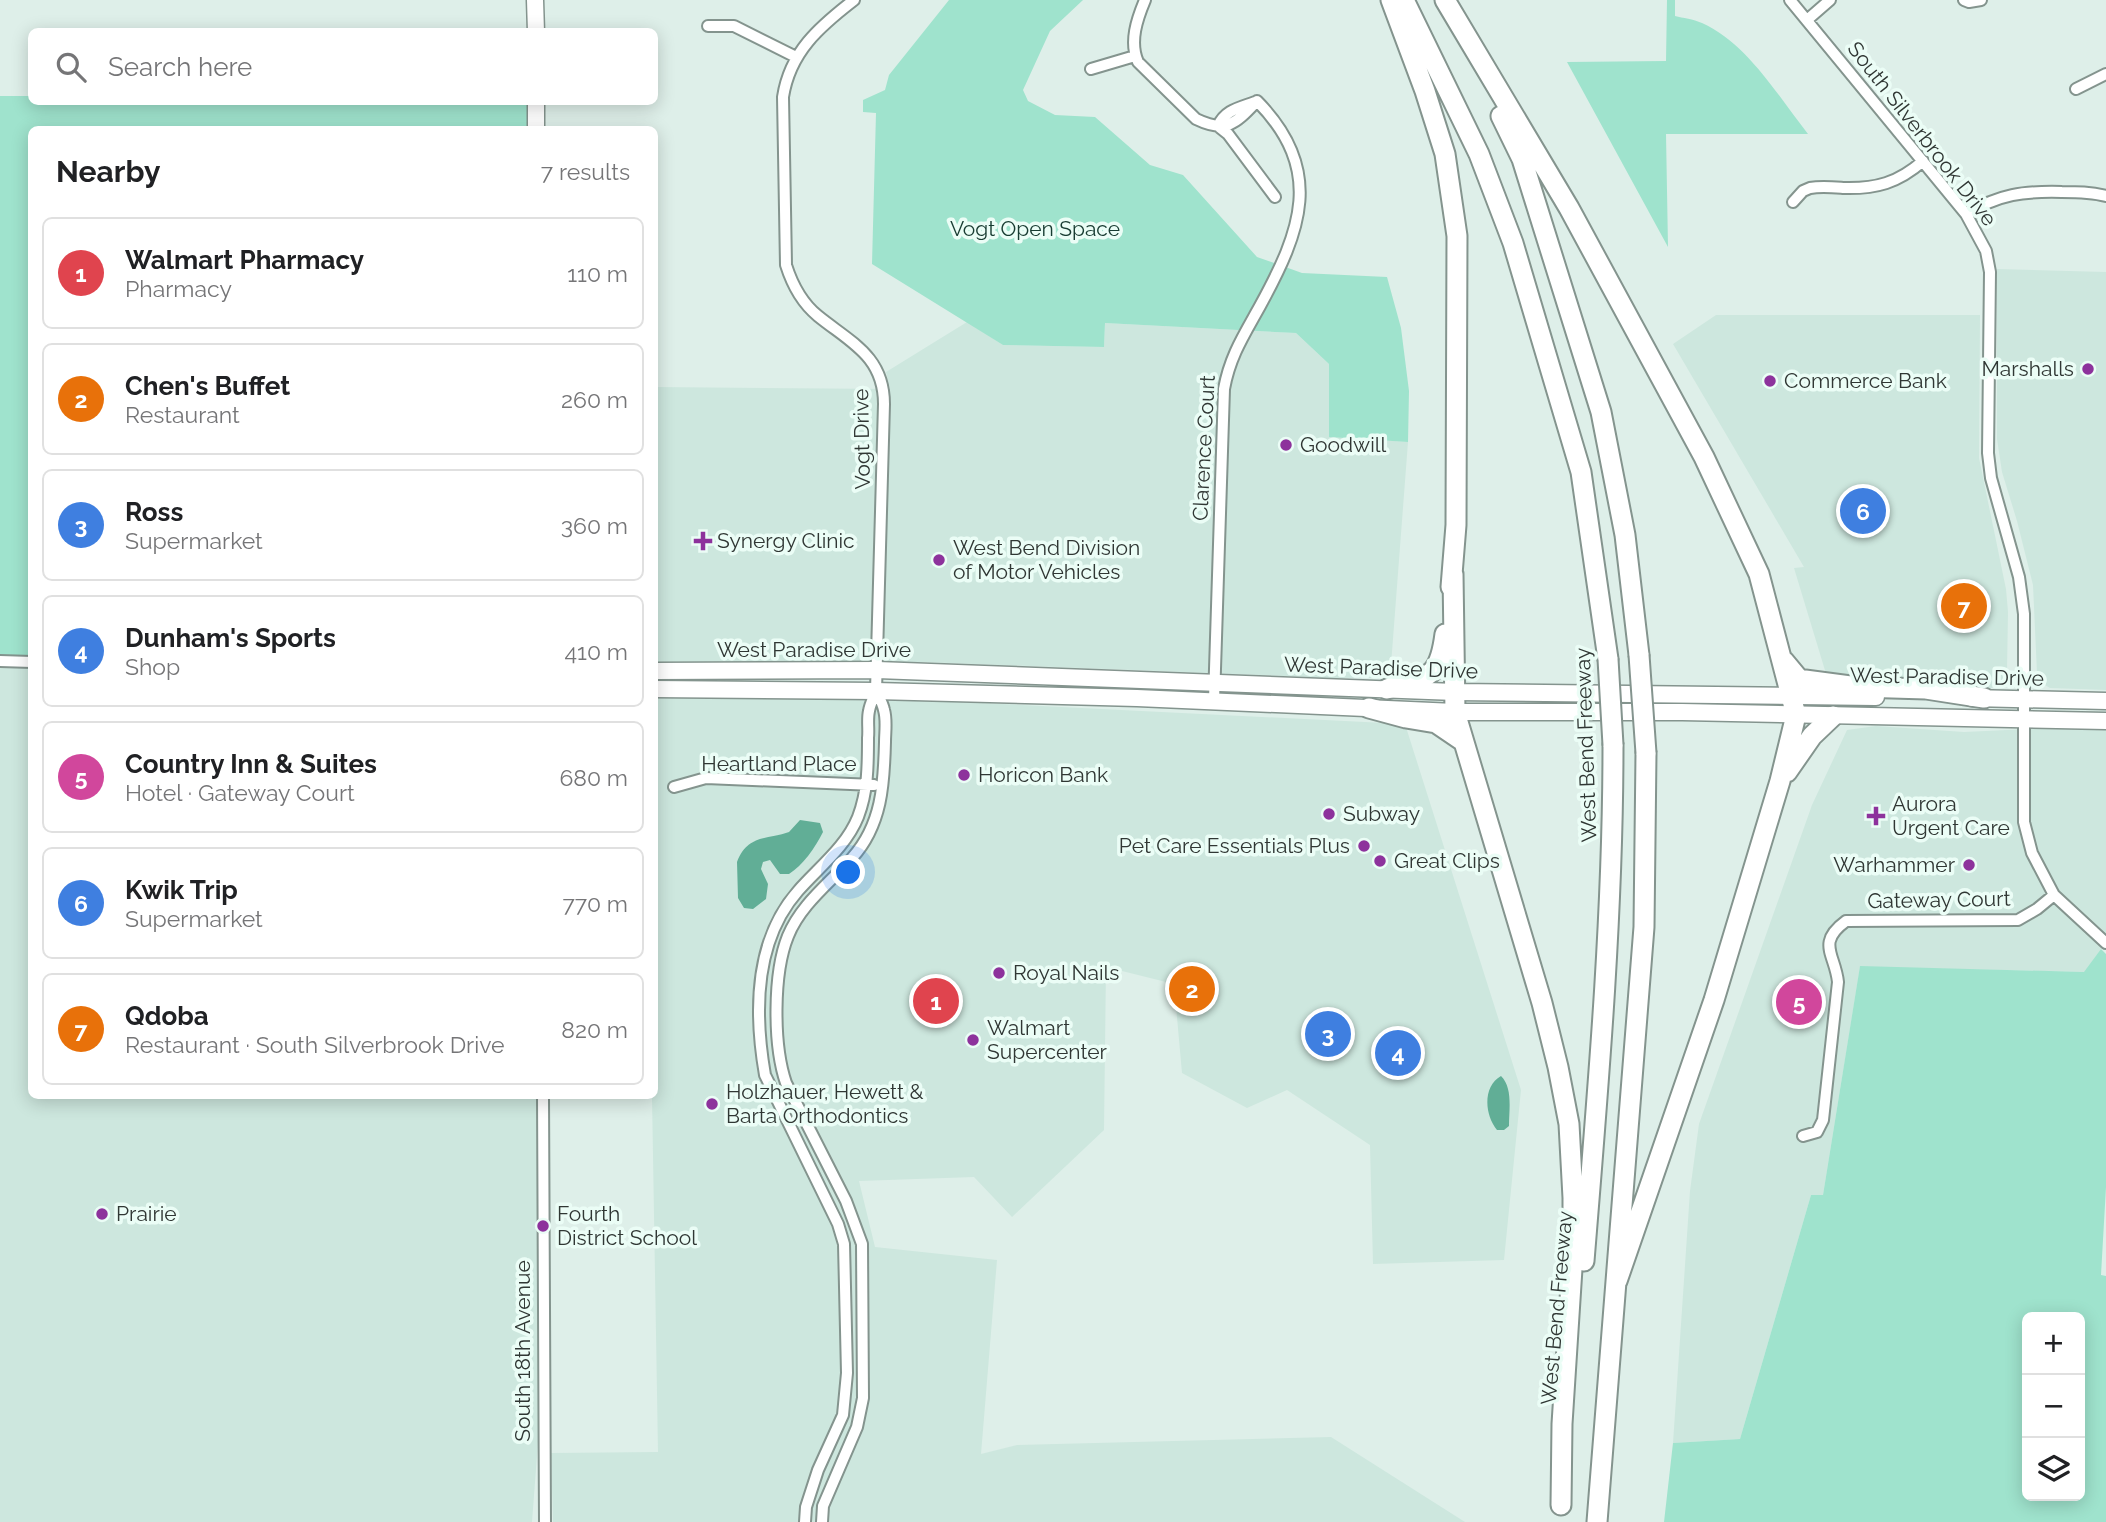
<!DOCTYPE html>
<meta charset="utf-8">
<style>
:root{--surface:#fff;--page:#f2f2f2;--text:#202124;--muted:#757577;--line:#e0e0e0;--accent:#b45309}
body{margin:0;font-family:Raleway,sans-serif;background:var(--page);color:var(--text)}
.controls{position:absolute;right:21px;bottom:21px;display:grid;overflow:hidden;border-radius:10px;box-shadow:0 4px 18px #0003}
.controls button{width:63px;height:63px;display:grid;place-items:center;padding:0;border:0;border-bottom:2px solid var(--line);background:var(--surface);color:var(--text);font:35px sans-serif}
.you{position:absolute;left:849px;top:873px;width:24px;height:24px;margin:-18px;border:5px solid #fff;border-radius:50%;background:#1a73e8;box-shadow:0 0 0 10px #1a73e833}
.badge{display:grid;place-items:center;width:46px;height:46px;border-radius:50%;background:var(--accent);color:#fff;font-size:23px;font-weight:700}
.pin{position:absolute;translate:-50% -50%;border:4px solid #fff;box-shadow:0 2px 7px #0006}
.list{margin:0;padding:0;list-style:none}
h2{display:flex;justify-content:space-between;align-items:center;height:91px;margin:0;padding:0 28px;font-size:30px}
h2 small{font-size:23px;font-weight:400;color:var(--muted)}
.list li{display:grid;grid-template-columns:46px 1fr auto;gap:21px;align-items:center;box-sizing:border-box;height:112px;margin:0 14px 14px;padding:0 14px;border:2px solid var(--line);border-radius:10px}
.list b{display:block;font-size:26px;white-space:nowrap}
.list p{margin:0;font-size:23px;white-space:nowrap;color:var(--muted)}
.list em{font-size:23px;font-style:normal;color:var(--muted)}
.icon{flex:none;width:38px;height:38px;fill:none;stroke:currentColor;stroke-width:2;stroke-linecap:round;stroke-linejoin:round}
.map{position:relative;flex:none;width:2106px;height:1522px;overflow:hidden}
.search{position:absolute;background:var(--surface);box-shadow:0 4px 18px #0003;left:28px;top:28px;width:630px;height:77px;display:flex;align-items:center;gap:18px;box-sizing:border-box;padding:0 24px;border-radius:10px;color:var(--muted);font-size:26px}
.panel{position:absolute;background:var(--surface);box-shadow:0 4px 18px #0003;left:28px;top:126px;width:630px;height:973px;border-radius:10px}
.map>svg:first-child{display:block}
.built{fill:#cde7de}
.green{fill:#9fe3cd;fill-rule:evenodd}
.water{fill:#61ae96}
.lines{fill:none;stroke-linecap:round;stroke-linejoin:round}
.street-casing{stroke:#84948e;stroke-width:14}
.secondary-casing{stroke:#84948e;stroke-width:19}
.highway-casing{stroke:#84948e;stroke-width:23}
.street{stroke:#fff;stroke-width:10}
.secondary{stroke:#fff;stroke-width:16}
.highway{stroke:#fff;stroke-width:19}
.highway-bridge-casing{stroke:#84948e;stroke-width:23;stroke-linecap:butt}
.highway-bridge{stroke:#fff;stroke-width:19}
.poi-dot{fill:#8d329c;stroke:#ebfdf6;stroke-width:2.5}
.labels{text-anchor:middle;stroke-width:7;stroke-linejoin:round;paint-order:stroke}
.street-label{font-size:21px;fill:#303734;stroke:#ebfdf6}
.park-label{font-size:21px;fill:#183c32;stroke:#ebfdf6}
.poi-label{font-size:21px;fill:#303734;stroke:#ebfdf6;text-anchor:start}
</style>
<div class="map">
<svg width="2106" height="1522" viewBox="0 0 2106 1522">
<rect width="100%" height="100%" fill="#deefe9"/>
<path class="built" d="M 1997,269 L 2106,272 L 2106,690 L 2050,688 L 2040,682 L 2037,673 L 2033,585 L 2017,521 L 2002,472 L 1997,439 Z
M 1716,315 L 1980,315 L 1979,458 L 2006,589 L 2008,612 L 2007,670 L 1999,686 L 1991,688 L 1827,677 L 1794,568 L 1804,567 L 1673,344 Z
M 967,322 L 1003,345 L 1104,347 L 1105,323 L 1296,333 L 1329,364 L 1330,437 L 1408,442 L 1390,678 L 1334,678 L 924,662 L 655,664 L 655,387 L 890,389 L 886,372 Z
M 0,668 L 31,668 L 32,1096 L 538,1096 L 540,1416 L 532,1522 L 0,1522 Z
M 655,697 L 903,699 L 1405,724 L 1521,1090 L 1504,1260 L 1373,1264 L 1370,1145 L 1287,1090 L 1247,1108 L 1182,1073 L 1174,984 L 1106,967 L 1104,1130 L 1012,1217 L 974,1177 L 859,1181 L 875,1247 L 997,1260 L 981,1454 L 1017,1445 L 1331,1437 L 1465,1522 L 553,1522 L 551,1453 L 658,1452 L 652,1096 L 654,1096 Z
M 1876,726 L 1964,732 L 2050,728 L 2106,728 L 2106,942 L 2085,972 L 1860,967 L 1823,1195 L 1811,1195 L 1740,1439 L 1673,1443 L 1690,1191 L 1699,1124 L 1812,805 L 1847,730 Z"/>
<path class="green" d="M 949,0 L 1083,0 L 1050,31 L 1023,90 L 1028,101 L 1055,115 L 1095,117 L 1150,165 L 1183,175 L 1257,257 L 1302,273 L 1387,277 L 1401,328 L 1409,391 L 1408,442 L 1329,437 L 1329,364 L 1296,333 L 1105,323 L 1104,347 L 1003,345 L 872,264 L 876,113 L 863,112 L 863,100 L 885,90 L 889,75 Z
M 1667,0 L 1675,0 L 1675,16 C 1683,18 1693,19 1702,23 C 1747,43 1778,96 1808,134 L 1666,134 L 1668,247 L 1567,62 L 1666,61 Z
M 0,96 L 31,96 L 32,102 L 531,102 L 531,129 L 32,130 L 31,657 L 0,657 Z
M 2101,949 L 2106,954 L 2106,1187 L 2101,1275 L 2106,1276 L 2106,1522 L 1664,1522 L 1673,1443 L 1740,1439 L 1811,1195 L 1823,1195 L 1860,966 L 2084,972 ZM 2027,1317 L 2080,1317 L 2080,1496 L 2027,1496 Z"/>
<path class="water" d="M 800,820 L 820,823 L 823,832 C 815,848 803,865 789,874 L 780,874 L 770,860 L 763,862 L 761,869 L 768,884 L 766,899 L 753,909 L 744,908 L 738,898 L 737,862 C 748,834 767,840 789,832 Z
M 1501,1076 C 1513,1088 1509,1109 1509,1126 L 1504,1130 L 1497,1130 C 1484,1114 1483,1086 1501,1076 Z"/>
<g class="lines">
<defs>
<path id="street" d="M 1145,0 C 1137,19 1129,42 1138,62 L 1196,119 C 1227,134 1236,123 1257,101
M 1790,0 L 1966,214 L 1986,251 L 1990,272 L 1988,453 L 1991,478 L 2019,577 L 2024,614 L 2024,822 L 2032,853 L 2054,895 L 2106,943
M 1964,0 L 1969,2 L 1981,0
M 1807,20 L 1830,0
M 708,26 L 734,26 L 796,57
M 1091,69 L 1135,56
M 2076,89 L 2106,74
M 1218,126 L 1228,134 L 1275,197
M 1218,126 C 1225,110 1239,108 1255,102
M 1793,202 L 1803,191 L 1810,188 C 1821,186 1831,187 1843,188 C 1876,189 1898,183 1923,161
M 1966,214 C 2000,194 2023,191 2062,192 C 2077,192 2091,192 2106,196
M 0,661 L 32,662
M 1214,700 L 1224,389 C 1230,356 1244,335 1260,306 C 1301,231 1325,170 1257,101
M 674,787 L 706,778 L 874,785
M 543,1096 L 545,1522
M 1803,1136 L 1817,1132 L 1823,1120 L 1838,982 C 1835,954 1816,943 1846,921 L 2018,920 L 2037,909 L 2054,895
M 805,1522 L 806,1507 L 818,1470 L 843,1415 L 847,1373 L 844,1244 L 838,1224 L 765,1075 C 754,1012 754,941 798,891 C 818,868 846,847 858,817 C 868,791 868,765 868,738 C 869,729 867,719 869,711 C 870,704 874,697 876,691 L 884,404 C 884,356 850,342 818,316 C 802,303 792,284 786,265 L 783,97 C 790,52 819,27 854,0
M 822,1522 L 823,1506 L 857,1427 L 863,1398 L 862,1244 L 846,1201 L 786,1083 C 773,1045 773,973 788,936 C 801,904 830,883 852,858 C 882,825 884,784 885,742 C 885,732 887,720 884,710 C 883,704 879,697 876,691"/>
<path id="secondary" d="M 535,0 L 536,32
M 536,102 L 536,130
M 654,671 L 877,670 L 1455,692 L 1876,697
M 654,689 L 876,691 L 1137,698 L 1455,712 L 1682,712 L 2106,721
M 1972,698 L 2106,701"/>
<path id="highway" d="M 1391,0 L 1425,91 L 1445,154 L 1457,236 L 1456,525 L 1451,587
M 1404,0 L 1479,154 L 1513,243 L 1581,472 L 1608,659
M 1445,0 L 1569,208 L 1704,457 L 1759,574 L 1796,715 L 1780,781 L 1714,1000 L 1617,1281
M 1501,116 L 1522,159 L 1601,412 L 1625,535 L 1639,655
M 1453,574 L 1455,712 L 1542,1003 L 1558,1067 L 1569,1124 L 1573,1198 L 1573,1253 L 1562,1424 L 1561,1505
M 1784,661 L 1799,679 L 1805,680 L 1858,687 L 1926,689 L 1984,698
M 1387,689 C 1427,676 1439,681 1445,634
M 1369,708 L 1406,718 L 1436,723 L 1464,742
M 1787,772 L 1812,736 L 1833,716
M 1584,1261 C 1598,1089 1613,917 1613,745
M 1597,1522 L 1644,927 L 1646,753"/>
</defs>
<use href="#street" class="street-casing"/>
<use href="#secondary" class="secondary-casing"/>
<use href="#highway" class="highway-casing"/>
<use href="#street" class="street"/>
<use href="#secondary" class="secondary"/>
<use href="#highway" class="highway"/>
<defs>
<path id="highway-bridge" d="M 1639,655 L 1646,753
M 1608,659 L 1613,745"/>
</defs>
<use href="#highway-bridge" class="highway-bridge-casing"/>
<use href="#highway-bridge" class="highway-bridge"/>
</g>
<g class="poi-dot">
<circle cx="2088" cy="369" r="7"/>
<circle cx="1770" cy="381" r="7"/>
<circle cx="1286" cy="445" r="7"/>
<path d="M699.5 530.5h7v7h7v7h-7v7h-7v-7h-7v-7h7z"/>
<circle cx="939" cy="560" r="7"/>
<circle cx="964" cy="775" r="7"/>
<circle cx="1329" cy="814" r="7"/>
<path d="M1872.5 805.5h7v7h7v7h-7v7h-7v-7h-7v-7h7z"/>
<circle cx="1364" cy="846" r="7"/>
<circle cx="1380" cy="861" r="7"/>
<circle cx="1969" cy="865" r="7"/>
<circle cx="999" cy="973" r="7"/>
<circle cx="973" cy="1040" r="7"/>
<circle cx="712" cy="1104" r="7"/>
<circle cx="102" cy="1214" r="7"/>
<circle cx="543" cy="1226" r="7"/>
</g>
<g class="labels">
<g class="street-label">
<text transform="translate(1922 134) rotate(52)" y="7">South Silverbrook Drive</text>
<text transform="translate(862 439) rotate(-91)" y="7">Vogt Drive</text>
<text transform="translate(1204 448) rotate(-87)" y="7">Clarence Court</text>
<text x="814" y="657">West Paradise Drive</text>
<text transform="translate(1381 668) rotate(2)" y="7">West Paradise Drive</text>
<text transform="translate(1947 677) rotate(1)" y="7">West Paradise Drive</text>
<text transform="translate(1586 745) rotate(-92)" y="7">West Bend Freeway</text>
<text x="779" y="771">Heartland Place</text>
<text transform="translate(1939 900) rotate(-1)" y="7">Gateway Court</text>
<text transform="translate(1557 1308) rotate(-85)" y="7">West Bend Freeway</text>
<text transform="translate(523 1351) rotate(-90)" y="7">South 18th Avenue</text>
</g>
<g class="park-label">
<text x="1035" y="236">Vogt Open Space</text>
</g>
<g class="poi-label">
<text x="2074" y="376" text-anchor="end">Marshalls</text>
<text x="1784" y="388">Commerce Bank</text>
<text x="1300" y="452">Goodwill</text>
<text x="717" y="548">Synergy Clinic</text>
<text x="953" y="555">West Bend Division<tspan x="953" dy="24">of Motor Vehicles</tspan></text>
<text x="978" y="782">Horicon Bank</text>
<text x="1892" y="811">Aurora<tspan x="1892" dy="24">Urgent Care</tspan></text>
<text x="1343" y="821">Subway</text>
<text x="1350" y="853" text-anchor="end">Pet Care Essentials Plus</text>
<text x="1394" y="868">Great Clips</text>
<text x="1955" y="872" text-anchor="end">Warhammer</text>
<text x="1013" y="980">Royal Nails</text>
<text x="987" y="1035">Walmart<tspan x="987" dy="24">Supercenter</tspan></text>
<text x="726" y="1099">Holzhauer, Hewett &amp;<tspan x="726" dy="24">Barta Orthodontics</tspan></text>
<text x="116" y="1221">Prairie</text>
<text x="557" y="1221">Fourth<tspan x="557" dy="24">District School</tspan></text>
</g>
</g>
</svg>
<div class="controls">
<button>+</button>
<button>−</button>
<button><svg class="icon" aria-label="layers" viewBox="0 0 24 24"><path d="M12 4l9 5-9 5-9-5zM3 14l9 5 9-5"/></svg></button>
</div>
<div class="you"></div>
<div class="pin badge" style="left:936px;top:1001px;background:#e0444e">1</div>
<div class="pin badge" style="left:1192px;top:989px;background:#e8710a">2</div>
<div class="pin badge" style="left:1328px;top:1034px;background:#3f7fe0">3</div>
<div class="pin badge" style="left:1398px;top:1053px;background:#3f7fe0">4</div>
<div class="pin badge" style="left:1799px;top:1002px;background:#d1479c">5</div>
<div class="pin badge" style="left:1863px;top:511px;background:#3f7fe0">6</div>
<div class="pin badge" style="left:1964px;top:606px;background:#e8710a">7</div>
<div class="search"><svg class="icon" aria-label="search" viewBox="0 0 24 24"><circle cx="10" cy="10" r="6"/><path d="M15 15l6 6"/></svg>Search here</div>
<section class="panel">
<h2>Nearby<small>7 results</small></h2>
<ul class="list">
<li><span class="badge" style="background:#e0444e">1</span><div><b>Walmart Pharmacy</b><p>Pharmacy</p></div><em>110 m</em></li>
<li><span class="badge" style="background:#e8710a">2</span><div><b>Chen's Buffet</b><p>Restaurant</p></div><em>260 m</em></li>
<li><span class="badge" style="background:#3f7fe0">3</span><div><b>Ross</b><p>Supermarket</p></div><em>360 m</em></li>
<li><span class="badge" style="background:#3f7fe0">4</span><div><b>Dunham's Sports</b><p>Shop</p></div><em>410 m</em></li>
<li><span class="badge" style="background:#d1479c">5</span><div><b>Country Inn &amp; Suites</b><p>Hotel · Gateway Court</p></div><em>680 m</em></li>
<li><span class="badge" style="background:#3f7fe0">6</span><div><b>Kwik Trip</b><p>Supermarket</p></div><em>770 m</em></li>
<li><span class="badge" style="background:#e8710a">7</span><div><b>Qdoba</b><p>Restaurant · South Silverbrook Drive</p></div><em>820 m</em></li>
</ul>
</section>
</div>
